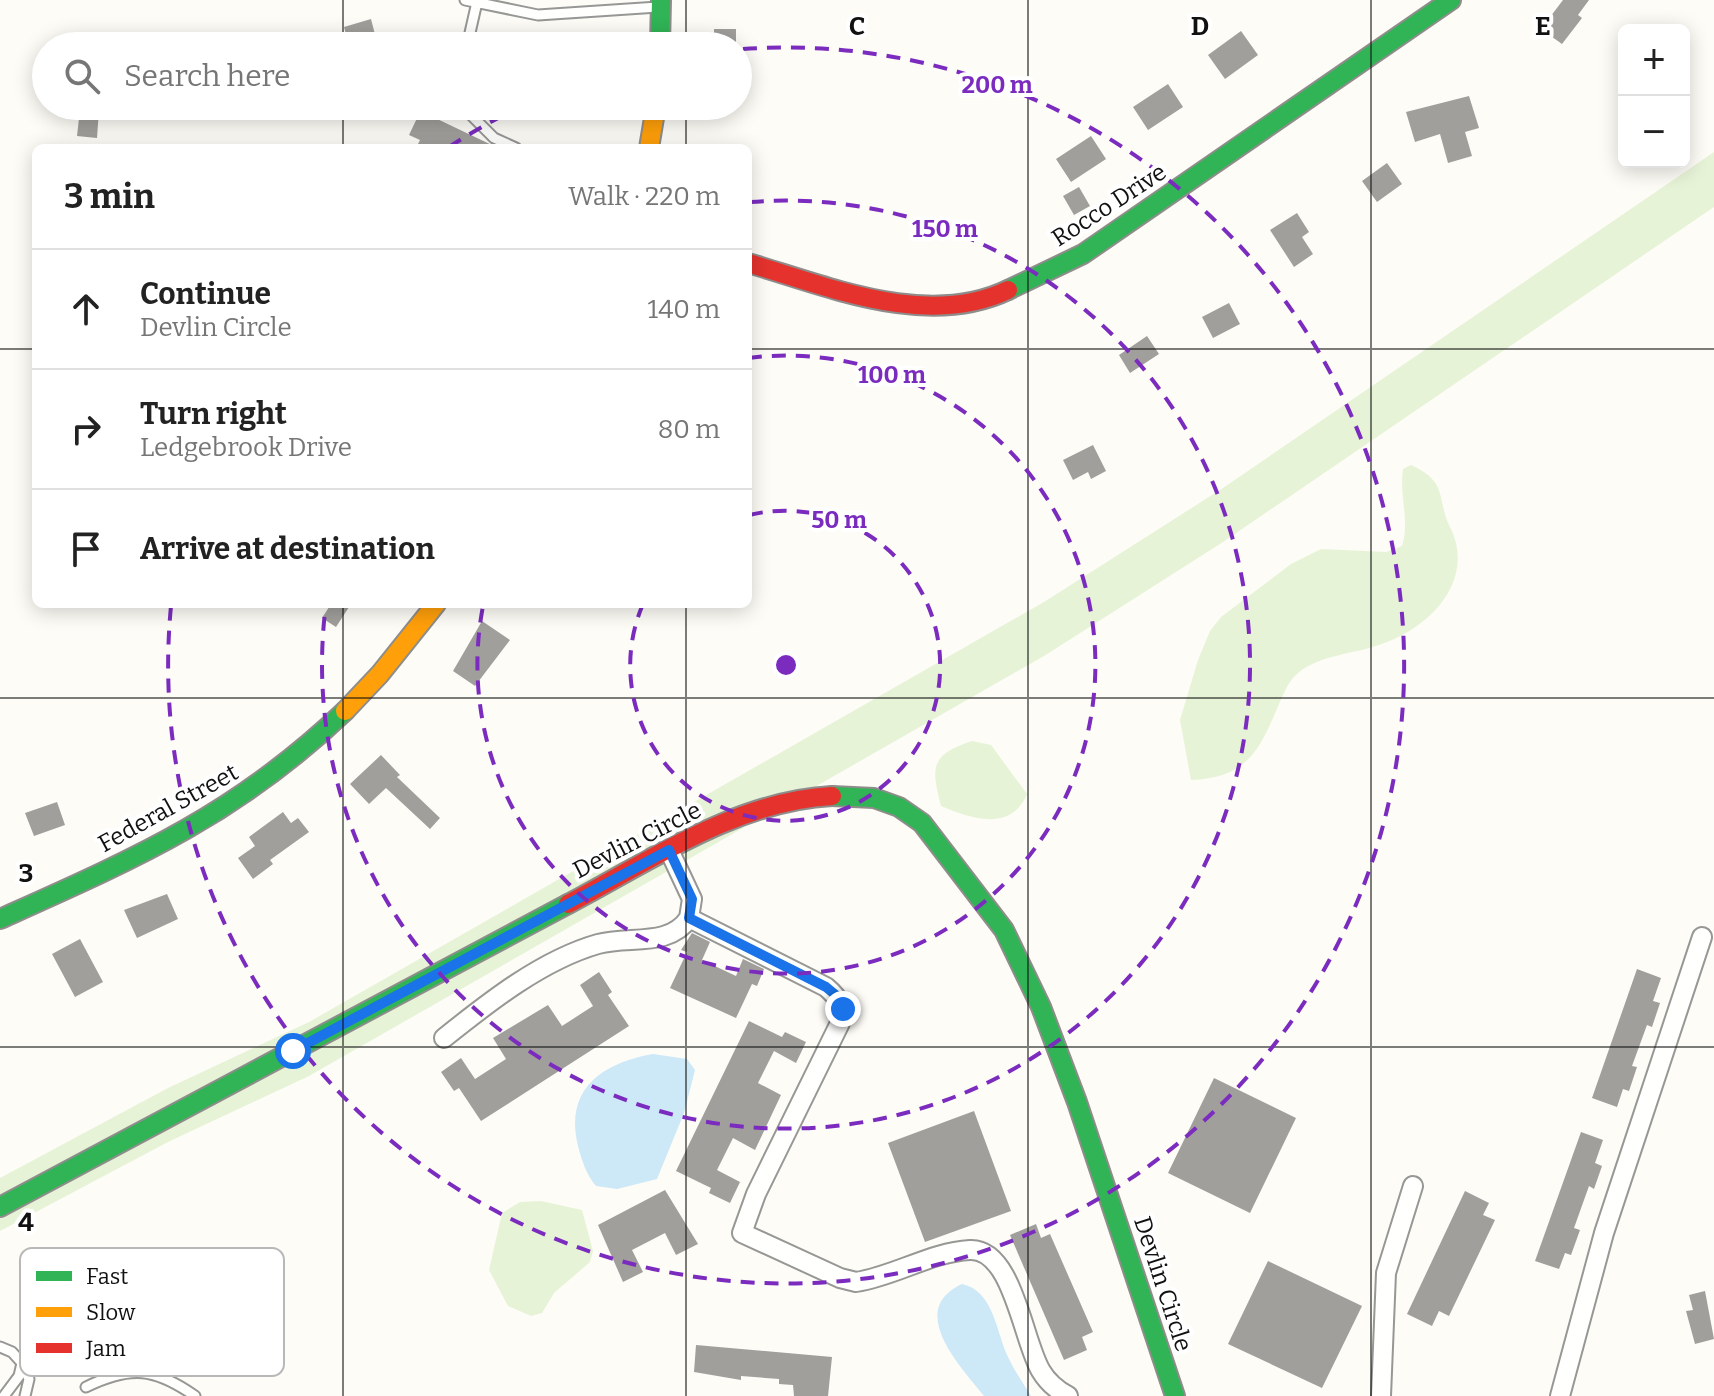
<!DOCTYPE html>
<meta charset="utf-8">
<style>
:root{--surface:#fff;--page:#f6f6f6;--text:#222;--muted:#767676;--line:#e0e0e0}
body{margin:0;font-family:Bitter,serif;background:var(--page);color:var(--text)}
.controls{position:absolute;right:24px;top:24px;display:grid;overflow:hidden;border-radius:12px;box-shadow:0 4px 20px #0003}
.controls button{width:72px;height:72px;display:grid;place-items:center;padding:0;border:0;border-bottom:2px solid var(--line);background:var(--surface);color:var(--text);font:40px sans-serif}
.stop{position:absolute;width:24px;height:24px;margin:-18px;border:6px solid #1a73e8;border-radius:50%;background:#fff}
.stop.end{background:#1a73e8;border-color:#fff;box-shadow:0 2px 8px #0008}
.list{margin:0;padding:0;list-style:none}
h2{display:flex;justify-content:space-between;align-items:center;height:104px;margin:0;padding:0 32px;font-size:34px}
h2 small{font-size:26px;font-weight:400;color:var(--muted)}
.list li{display:grid;grid-template-columns:52px 1fr auto;gap:24px;align-items:center;box-sizing:border-box;height:120px;padding:0 32px;border-top:2px solid var(--line)}
.list b{display:block;font-size:30px;white-space:nowrap}
.list p{margin:0;font-size:26px;white-space:nowrap;color:var(--muted)}
.list em{font-size:26px;font-style:normal;color:var(--muted)}
.icon{flex:none;width:44px;height:44px;fill:none;stroke:currentColor;stroke-width:2;stroke-linecap:round;stroke-linejoin:round}
.map{position:relative;flex:none;width:1714px;height:1396px;overflow:hidden}
.search{position:absolute;background:var(--surface);box-shadow:0 4px 20px #0003;left:32px;top:32px;width:720px;height:88px;display:flex;align-items:center;gap:20px;box-sizing:border-box;padding:0 28px;border-radius:44px;color:var(--muted);font-size:30px}
.panel{position:absolute;background:var(--surface);box-shadow:0 4px 20px #0003;left:32px;top:144px;width:720px;height:464px;border-radius:12px}
.map>svg:first-child{display:block}
.green{fill:#e7f3d7}
.water{fill:#cde8f7}
.building{fill:#a19f9c}
.lines{fill:none;stroke-linecap:round;stroke-linejoin:round}
.lane-casing{stroke:#979795;stroke-width:13}
.street-casing{stroke:#979795;stroke-width:22}
.fast-casing{stroke:#8e8d8b;stroke-width:22}
.slow-casing{stroke:#8e8d8b;stroke-width:22}
.jam-casing{stroke:#8e8d8b;stroke-width:22}
.lane{stroke:#fffffe;stroke-width:9}
.street{stroke:#fffffe;stroke-width:18}
.fast{stroke:#30b455;stroke-width:18}
.slow{stroke:#ff9f0a;stroke-width:18}
.jam{stroke:#e5322d;stroke-width:18}
.route{stroke:#1a73e8;stroke-width:10}
.grid{fill:none;stroke:#111;stroke-width:2;stroke-opacity:0.55}
.ring{fill:none;stroke:#7b2cbf;stroke-width:4;stroke-dasharray:14 10}
.labels{text-anchor:middle;stroke-width:8;stroke-linejoin:round;paint-order:stroke}
.street-label{font-size:24px;fill:#111;stroke:#fff}
.key{fill:#fff;stroke:#b8b8b8;stroke-width:2}
.key-label{font-size:22px;fill:#111}
.grid-label{font-size:26px;text-anchor:middle;font-weight:bold;fill:#111;stroke:#fff;stroke-width:8;stroke-linejoin:round;paint-order:stroke}
.centre{fill:#7b2cbf;stroke:#fff;stroke-width:4}
.ring-label{font-size:24px;text-anchor:middle;font-weight:bold;fill:#7b2cbf;stroke:#fff;stroke-width:8;stroke-linejoin:round;paint-order:stroke}
</style>
<div class="map">
<svg width="1714" height="1396" viewBox="0 0 1714 1396">
<rect width="100%" height="100%" fill="#fdfcf7"/>
<path class="green" d="M 1714,152 L 1714,207 L 1223,542 L 1044,656 L 309,1076 L 168,1142 L 0,1231 L 0,1178 L 168,1088 L 309,1022 L 1044,602 L 1223,488 Z
M 1411,465 C 1449,482 1436,499 1450,527 C 1477,581 1429,629 1379,645 C 1353,654 1320,655 1298,673 C 1289,680 1284,693 1279,704 C 1259,751 1247,778 1191,780 L 1180,720 L 1198,660 L 1210,631 L 1221,617 L 1291,564 L 1321,549 L 1386,552 L 1402,546 C 1410,521 1399,495 1403,469 Z
M 972,741 L 991,745 L 1027,794 C 1011,833 969,818 941,806 C 931,767 930,755 972,741 Z
M 541,1201 L 582,1210 L 593,1251 L 590,1262 L 554,1293 L 542,1313 L 531,1316 L 508,1306 L 489,1270 L 502,1213 L 520,1202 Z"/>
<path class="water" d="M 653,1054 L 687,1059 L 695,1070 L 684,1113 L 657,1179 L 617,1189 L 596,1186 C 586,1174 582,1161 578,1146 C 564,1089 602,1063 653,1054 Z
M 962,1284 C 994,1291 996,1332 1008,1357 C 1014,1370 1023,1383 1031,1396 L 984,1396 C 960,1366 906,1310 962,1284 Z"/>
<path class="building" d="M 1563,0 L 1589,0 L 1578,15 L 1582,18 L 1562,44 L 1541,29 Z
M 371,19 L 378,46 L 349,46 L 344,27 Z
M 714,29 L 736,29 L 736,46 L 714,46 Z
M 1241,31 L 1258,55 L 1225,79 L 1208,55 Z
M 1168,84 L 1183,107 L 1148,130 L 1133,107 Z
M 1469,96 L 1479,128 L 1465,132 L 1472,156 L 1448,163 L 1440,134 L 1415,142 L 1406,112 Z
M 80,109 L 99,110 L 97,138 L 77,136 Z
M 419,114 L 429,120 L 431,116 L 498,148 L 416,148 L 420,140 L 409,135 Z
M 1091,136 L 1106,159 L 1071,182 L 1056,159 Z
M 1387,163 L 1402,184 L 1377,202 L 1362,181 Z
M 1079,187 L 1090,206 L 1074,215 L 1063,196 Z
M 1297,213 L 1309,232 L 1302,237 L 1313,254 L 1294,267 L 1270,230 Z
M 1229,303 L 1240,324 L 1213,338 L 1202,317 Z
M 1147,336 L 1159,354 L 1130,373 L 1119,355 Z
M 1093,445 L 1106,471 L 1091,479 L 1088,472 L 1073,480 L 1063,460 Z
M 331,604 L 351,604 L 336,627 L 322,618 Z
M 482,621 L 510,640 L 475,686 L 453,671 Z
M 381,755 L 400,775 L 397,777 L 440,818 L 430,829 L 386,788 L 369,804 L 350,784 Z
M 57,802 L 65,825 L 34,836 L 25,813 Z
M 283,812 L 291,823 L 298,818 L 309,832 L 270,860 L 273,864 L 253,879 L 238,858 L 255,846 L 249,837 Z
M 167,894 L 178,919 L 137,938 L 124,910 Z
M 692,933 L 710,942 L 702,960 L 736,976 L 743,959 L 764,969 L 757,986 L 752,984 L 736,1018 L 670,988 L 687,952 L 681,950 Z
M 80,939 L 103,982 L 75,997 L 52,954 Z
M 1637,969 L 1661,978 L 1653,1001 L 1660,1003 L 1652,1027 L 1647,1025 L 1632,1066 L 1637,1067 L 1629,1091 L 1623,1089 L 1617,1107 L 1592,1098 Z
M 599,972 L 612,992 L 608,995 L 629,1026 L 481,1121 L 459,1088 L 454,1091 L 441,1072 L 461,1058 L 475,1079 L 506,1059 L 493,1038 L 548,1005 L 562,1026 L 593,1006 L 580,985 Z
M 749,1021 L 782,1037 L 785,1032 L 806,1042 L 796,1063 L 774,1051 L 758,1083 L 781,1095 L 755,1150 L 733,1138 L 717,1170 L 740,1182 L 730,1203 L 709,1193 L 711,1188 L 676,1171 Z
M 1214,1078 L 1296,1118 L 1250,1213 L 1168,1173 Z
M 974,1111 L 1011,1211 L 925,1242 L 888,1143 Z
M 1581,1132 L 1603,1140 L 1595,1163 L 1602,1166 L 1594,1189 L 1589,1186 L 1574,1228 L 1580,1230 L 1571,1255 L 1565,1253 L 1559,1269 L 1535,1261 Z
M 665,1190 L 698,1244 L 676,1255 L 665,1233 L 632,1250 L 643,1272 L 623,1282 L 598,1225 Z
M 1465,1191 L 1489,1203 L 1483,1215 L 1495,1220 L 1449,1316 L 1439,1311 L 1432,1326 L 1407,1314 Z
M 1036,1224 L 1041,1238 L 1050,1234 L 1093,1332 L 1082,1337 L 1087,1350 L 1064,1360 L 1010,1235 Z
M 1268,1261 L 1362,1306 L 1322,1388 L 1228,1344 Z
M 1705,1291 L 1714,1339 L 1695,1344 L 1686,1311 L 1693,1310 L 1689,1295 Z
M 696,1345 L 832,1357 L 828,1396 L 794,1396 L 793,1385 L 779,1384 L 779,1379 L 741,1376 L 741,1380 L 694,1372 Z"/>
<g class="lines">
<defs>
<path id="lane" d="M 465,0 L 538,15 L 658,7
M 467,46 L 477,2
M 462,106 L 494,138 L 516,148
M 0,1347 L 12,1352 L 22,1363 L 19,1376 L 4,1396
M 22,1363 L 29,1379 L 25,1396
M 86,1387 C 131,1365 155,1368 195,1396"/>
<path id="street" d="M 669,850 L 692,899 L 689,918
M 444,1038 C 489,1002 542,960 598,944 C 629,935 669,948 689,918 L 826,987 C 839,998 843,1005 840,1023 L 756,1194 L 742,1233 L 840,1278 L 856,1282 C 895,1276 931,1252 970,1250 C 1013,1248 1023,1342 1041,1371 C 1048,1383 1057,1390 1068,1396
M 1381,1396 L 1386,1273 L 1413,1186
M 1560,1396 L 1604,1233 L 1702,937"/>
<path id="fast" d="M 660,46 L 661,0
M 1008,290 L 1083,254 L 1451,0
M 832,796 L 874,798 L 899,807 L 922,823 L 1004,930 L 1041,1007 L 1077,1102 L 1175,1396
M 0,919 C 134,859 236,815 345,711
M 0,1207 L 568,904"/>
<path id="slow" d="M 649,148 L 656,106
M 345,711 L 380,674 L 436,604"/>
<path id="jam" d="M 748,263 C 827,286 927,329 1008,290
M 568,904 C 650,861 736,801 832,796"/>
</defs>
<use href="#lane" class="lane-casing"/>
<use href="#street" class="street-casing"/>
<use href="#fast" class="fast-casing"/>
<use href="#slow" class="slow-casing"/>
<use href="#jam" class="jam-casing"/>
<use href="#lane" class="lane"/>
<use href="#street" class="street"/>
<use href="#fast" class="fast"/>
<use href="#slow" class="slow"/>
<use href="#jam" class="jam"/>
</g>
<g class="lines">
<path class="route" d="M 293,1051 L 669,850 L 692,899 L 689,918 L 826,987 L 838,997 L 843,1009"/>
</g>
<path class="grid" d="M 343,0 L 343,46M 686,0 L 686,46M 1028,0 L 1028,1396M 1371,0 L 1371,1396M 343,106 L 343,148M 686,106 L 686,148M 0,349 L 36,349M 748,349 L 1714,349M 343,604 L 343,1396M 686,604 L 686,1396M 0,698 L 1714,698M 0,1047 L 1714,1047"/>
<g class="ring">
<path d="M749 515A155 155 0 1 1 643 604"/>
<path d="M748 358A309 309 0 1 1 483 606"/>
<path d="M750 202A464 464 0 1 1 326 604"/>
<path d="M449 147A618 618 0 0 1 520 107M743 49A618 618 0 1 1 171 606"/>
</g>
<g class="labels">
<g class="street-label">
<text transform="translate(1109 205) rotate(-33)" y="8">Rocco Drive</text>
<text transform="translate(168 808) rotate(-29)" y="8">Federal Street</text>
<text transform="translate(637 840) rotate(-27)" y="8">Devlin Circle</text>
<text transform="translate(1163 1284) rotate(72)" y="8">Devlin Circle</text>
</g>
</g>
<rect x="20" y="1248" width="264" height="128" rx="12" class="key"/>
<rect x="36" y="1271" width="36" height="10" fill="#30b455"/>
<rect x="36" y="1307" width="36" height="10" fill="#ff9f0a"/>
<rect x="36" y="1343" width="36" height="10" fill="#e5322d"/>
<g class="key-label">
<text x="86" y="1284">Fast</text>
<text x="86" y="1320">Slow</text>
<text x="86" y="1356">Jam</text>
</g>
<g class="grid-label">
<text x="857" y="35">C</text>
<text x="1200" y="35">D</text>
<text x="1543" y="35">E</text>
<text x="26" y="882">3</text>
<text x="26" y="1231">4</text>
</g>
<circle cx="786" cy="665" r="12" class="centre"/>
<g class="ring-label">
<text x="997" y="93">200 m</text>
<text x="945" y="237">150 m</text>
<text x="892" y="383">100 m</text>
<text x="839" y="528">50 m</text>
</g>
</svg>
<div class="controls">
<button>+</button>
<button>−</button>
</div>
<div class="stop" style="left:293px;top:1051px"></div>
<div class="stop end" style="left:843px;top:1009px"></div>
<div class="search"><svg class="icon" aria-label="search" viewBox="0 0 24 24"><circle cx="10" cy="10" r="6"/><path d="M15 15l6 6"/></svg>Search here</div>
<section class="panel">
<h2>3 min<small>Walk · 220 m</small></h2>
<ul class="list">
<li><svg class="icon" aria-label="ahead" viewBox="0 0 24 24"><path d="M12 20V5M6 11l6-6 6 6"/></svg><div><b>Continue</b><p>Devlin Circle</p></div><em>140 m</em></li>
<li><svg class="icon" aria-label="right" viewBox="0 0 24 24"><path d="M7 20v-9h11M14 6l5 5-5 5"/></svg><div><b>Turn right</b><p>Ledgebrook Drive</p></div><em>80 m</em></li>
<li><svg class="icon" aria-label="arrive" viewBox="0 0 24 24"><path d="M6 21V4h12l-3 4 3 4H6"/></svg><div><b>Arrive at destination</b></div></li>
</ul>
</section>
</div>
